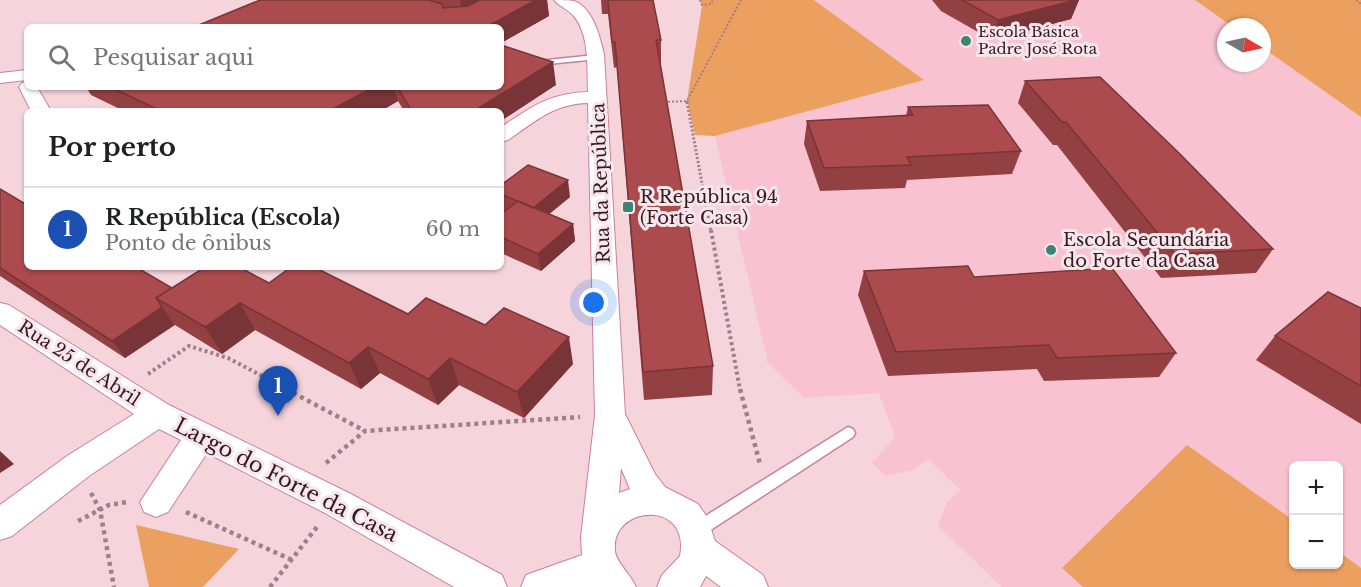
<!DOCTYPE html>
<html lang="pt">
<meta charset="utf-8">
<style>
:root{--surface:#fff;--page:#f6f6f6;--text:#202124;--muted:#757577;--line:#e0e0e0;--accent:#1a73e8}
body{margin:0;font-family:"Libre Baskerville",serif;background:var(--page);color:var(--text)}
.controls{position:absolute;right:18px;bottom:18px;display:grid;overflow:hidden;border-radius:9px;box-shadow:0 2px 4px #0004}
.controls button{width:54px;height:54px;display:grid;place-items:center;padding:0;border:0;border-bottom:2px solid var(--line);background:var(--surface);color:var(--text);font:30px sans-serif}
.compass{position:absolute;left:1217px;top:18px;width:54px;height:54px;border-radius:50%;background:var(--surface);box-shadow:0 2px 4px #0004;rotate:99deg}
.you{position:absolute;left:594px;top:303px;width:21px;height:21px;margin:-15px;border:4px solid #fff;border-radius:50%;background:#1a73e8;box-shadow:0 0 0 9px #1a73e833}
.badge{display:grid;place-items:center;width:39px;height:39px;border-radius:50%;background:var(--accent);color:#fff;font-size:20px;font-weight:700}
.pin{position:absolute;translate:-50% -50px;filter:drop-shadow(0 2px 3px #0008)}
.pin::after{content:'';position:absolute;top:32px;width:21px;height:18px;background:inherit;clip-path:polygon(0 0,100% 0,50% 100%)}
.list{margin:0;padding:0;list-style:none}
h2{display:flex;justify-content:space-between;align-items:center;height:78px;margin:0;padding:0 24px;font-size:26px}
h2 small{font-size:20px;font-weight:400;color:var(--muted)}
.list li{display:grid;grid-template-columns:39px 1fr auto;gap:18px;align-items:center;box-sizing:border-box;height:84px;padding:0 24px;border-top:2px solid var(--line)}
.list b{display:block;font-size:22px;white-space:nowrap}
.list p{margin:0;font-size:20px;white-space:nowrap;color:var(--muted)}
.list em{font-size:20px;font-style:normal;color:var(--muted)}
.icon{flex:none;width:33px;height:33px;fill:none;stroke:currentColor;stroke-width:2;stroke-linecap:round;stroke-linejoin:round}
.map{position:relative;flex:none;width:1361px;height:587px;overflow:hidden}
.search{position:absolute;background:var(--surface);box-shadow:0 2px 4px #0004;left:24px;top:24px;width:480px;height:66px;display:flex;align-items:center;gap:15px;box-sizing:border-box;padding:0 21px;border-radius:9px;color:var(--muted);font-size:22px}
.panel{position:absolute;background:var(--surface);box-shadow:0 2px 4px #0004;left:24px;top:108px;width:480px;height:162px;border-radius:9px}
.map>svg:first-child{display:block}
.built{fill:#f8c2d0;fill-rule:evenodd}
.green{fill:#eba05f}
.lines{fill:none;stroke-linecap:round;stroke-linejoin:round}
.lane-casing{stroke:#cc8097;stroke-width:3}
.street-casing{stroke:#cc8097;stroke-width:2}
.path-far3{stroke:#9f7f88;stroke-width:2;stroke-dasharray:2 2;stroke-linecap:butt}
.path-far2{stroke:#9f7f88;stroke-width:3;stroke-dasharray:2 2;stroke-linecap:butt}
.path-far1{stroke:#9f7f88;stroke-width:4;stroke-dasharray:3 3;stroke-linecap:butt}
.path{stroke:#9f7f88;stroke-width:4.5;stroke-dasharray:4 4;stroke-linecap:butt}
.lane{fill:#fff;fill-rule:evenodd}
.street{fill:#fff;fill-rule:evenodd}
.wall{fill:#934042}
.shaded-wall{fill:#783436}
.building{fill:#ab4b4d;stroke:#783436;stroke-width:1.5}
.poi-dot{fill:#3f8377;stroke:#f7e6ea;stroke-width:2}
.labels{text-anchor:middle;stroke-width:6;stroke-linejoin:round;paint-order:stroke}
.far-poi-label{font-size:15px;fill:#371923;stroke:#f7e6ea;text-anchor:start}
.street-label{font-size:18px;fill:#371923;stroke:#f7e6ea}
.poi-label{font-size:18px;fill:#371923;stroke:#f7e6ea;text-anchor:start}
.near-street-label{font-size:21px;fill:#371923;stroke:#f7e6ea}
</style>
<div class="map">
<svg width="1361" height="587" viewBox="0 0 1361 587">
<rect width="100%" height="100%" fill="#f5d4dc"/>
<path class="built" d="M 814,0 L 1195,0 L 1233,27 L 1226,27 L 1226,63 L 1262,63 L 1262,47 L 1361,117 L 1361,587 L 1002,587 L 938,526 L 947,502 L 961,490 L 928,459 L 913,470 L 886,476 L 872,463 L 895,437 L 879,393 L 804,398 L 768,363 L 715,136 L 924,80 ZM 1294,466 L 1338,466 L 1338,564 L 1294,564 Z"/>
<path class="green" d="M 700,0 L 814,0 L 924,80 L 715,136 L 695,135 L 687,101 L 702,5 Z
M 1195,0 L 1361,0 L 1361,117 L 1262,47 L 1262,27 L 1233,27 Z
M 1187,445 L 1293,520 L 1294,564 L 1338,564 L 1339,552 L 1361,568 L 1361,587 L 1083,587 L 1062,568 Z
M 136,525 L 239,549 L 203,587 L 149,587 Z"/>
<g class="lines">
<defs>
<path id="lane" d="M 595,55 L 599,57 L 598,59 L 538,65 L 534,63 L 538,61 Z
M 848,427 L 853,429 L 855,433 L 853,437 L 703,535 L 697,537 L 691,535 L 689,530 L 691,525 Z"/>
<path id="street" d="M 554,0 C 560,0 569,0 574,1 C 593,8 600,37 604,54 L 625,414 L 655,474 L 665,487 L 698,504 L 707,517 L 715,541 L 763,575 L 768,587 L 721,587 L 706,576 L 700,587 L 657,587 L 662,575 L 680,556 C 691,499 610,505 615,551 C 616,562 631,575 636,587 L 521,587 L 526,575 L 582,555 L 581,537 L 595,415 L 588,103 C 553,104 536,121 508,140 L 501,142 L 501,127 C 532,107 549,93 588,92 C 587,68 590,34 573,15 C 567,9 559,6 554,0 ZM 621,468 L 630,489 L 619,493 Z
M 27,70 L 27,80 L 0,83 L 0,73 Z
M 27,82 L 27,87 L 37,87 L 51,111 L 31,111 L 19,87 L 22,83 Z
M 0,303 L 9,305 L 169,405 L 349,493 L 502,575 L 507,587 L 454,587 L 325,513 L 207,453 L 168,512 L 156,517 L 144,512 L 140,502 L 181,440 L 159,429 L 89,476 L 12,536 L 0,540 L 0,505 L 67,456 L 134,414 L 0,325 Z"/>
</defs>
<use href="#lane" class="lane-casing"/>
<use href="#street" class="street-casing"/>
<path class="path-far3" d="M 700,0 L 702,5 L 711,4 L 713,0
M 1356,0 L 1361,4
M 687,101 L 687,104
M 664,102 L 687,101 L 741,0"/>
<path class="path-far2" d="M 687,102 L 711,232"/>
<path class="path-far1" d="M 711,230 L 740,390
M 148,374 L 189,346 L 228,358 L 289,390"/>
<path class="path" d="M 286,389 L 365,431
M 740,389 L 760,464
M 326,463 L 365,431 L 580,417
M 91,493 L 100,510 L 114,587
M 186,512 L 292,560
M 78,521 L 109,505 L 127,502
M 270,587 L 317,527"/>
<use href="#lane" class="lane"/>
<use href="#street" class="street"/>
</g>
<path class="wall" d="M 260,0 L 547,0 L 549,16 L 501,43 L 501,27 Z
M 601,0 L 653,0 L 661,40 L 661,65 L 660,65 L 713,366 L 712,395 L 644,400 L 617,67 L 614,68 L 608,14 L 602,14 Z
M 932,0 L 1079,0 L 1071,19 L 992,40 L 941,11 Z
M 1025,81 L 1273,249 L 1256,273 L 1161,278 L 1057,145 L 1053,145 L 1018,103 Z
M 556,85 L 501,111 L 404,111 L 398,101 L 381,111 L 124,111 L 91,95 L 86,87 L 501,87 Z
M 908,107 L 1021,151 L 1012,174 L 907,180 L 905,188 L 820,191 L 804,144 L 807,121 L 906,116 Z
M 501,185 L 570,197 L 549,214 L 573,224 L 575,241 L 541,271 L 501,253 L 501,214 L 505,211 L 501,210 Z
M 0,189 L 172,288 L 269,283 L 408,314 L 485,325 L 573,364 L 524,418 L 459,385 L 438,405 L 380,373 L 361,389 L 255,330 L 222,354 L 175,325 L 125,358 L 0,276 Z
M 864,271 L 974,277 L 1176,353 L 1159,377 L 1044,381 L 1037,369 L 888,376 L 858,295 Z
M 1361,308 L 1361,424 L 1256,360 L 1275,336 Z"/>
<path class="shaded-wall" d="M 460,0 L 494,0 L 463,15 Z
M 536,0 L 547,0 L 549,16 L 501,43 L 501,27 L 486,27 Z
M 1076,0 L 1079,0 L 1071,19 L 992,40 L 998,20 Z
M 553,62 L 556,85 L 501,121 L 501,111 L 474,111 Z
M 262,87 L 313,87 L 275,105 L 261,89 Z
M 374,87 L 394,87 L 398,101 L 381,111 L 329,111 Z
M 568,180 L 570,197 L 536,225 L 533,208 Z
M 573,224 L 575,241 L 541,271 L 538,254 Z
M 240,303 L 255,330 L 222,354 L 205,327 Z
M 162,307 L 174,325 L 125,358 L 112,341 Z
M 569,337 L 573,364 L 524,418 L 517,392 Z
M 368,347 L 380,373 L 361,389 L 349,363 Z
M 450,358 L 459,385 L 438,405 L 428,379 Z
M 0,451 L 14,464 L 0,473 Z"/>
<path class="building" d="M 260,0 L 429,0 L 442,4 L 443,8 L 468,6 L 480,0 L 536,0 L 486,27 L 194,27 Z
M 608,0 L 653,0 L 661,40 L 656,40 L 713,366 L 643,372 L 615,42 L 612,42 Z
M 962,0 L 1076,0 L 998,20 Z
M 501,45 L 553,62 L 474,111 L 412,111 L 397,87 L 501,87 Z
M 1100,77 L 1180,154 L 1273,249 L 1175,254 L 1066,122 L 1062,122 L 1025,81 Z
M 110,87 L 262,87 L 261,89 L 289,89 L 294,87 L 374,87 L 329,111 L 161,111 Z
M 988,105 L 1021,151 L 907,157 L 911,165 L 824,168 L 807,121 L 913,115 L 908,107 Z
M 528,165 L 568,180 L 533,208 L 501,194 L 501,185 Z
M 0,189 L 27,205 L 27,267 L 136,267 L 172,288 L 156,298 L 162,307 L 112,341 L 0,268 Z
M 518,201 L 573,224 L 538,254 L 501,237 L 501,214 Z
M 968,266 L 974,277 L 1112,268 L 1176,353 L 1057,358 L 1049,345 L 896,352 L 864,271 Z
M 205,267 L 239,267 L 269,283 L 291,267 L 314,267 L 408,314 L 426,298 L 485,325 L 504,308 L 569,337 L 517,392 L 450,358 L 428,379 L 368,347 L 349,363 L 240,303 L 205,327 L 156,298 Z
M 1328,292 L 1361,308 L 1361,386 L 1275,336 Z"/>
<g class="poi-dot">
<circle cx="966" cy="41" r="6"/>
<rect x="622" y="201" width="12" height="12" rx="3"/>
<circle cx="1051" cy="250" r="6"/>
</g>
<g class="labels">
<g class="far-poi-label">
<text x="978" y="37">Escola Básica<tspan x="978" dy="17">Padre José Rota</tspan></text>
</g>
<g class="street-label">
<text transform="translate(601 183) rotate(-92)" y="6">Rua da República</text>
<text transform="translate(79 363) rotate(33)" y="6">Rua 25 de Abril</text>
</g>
<g class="poi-label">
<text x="640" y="203">R República 94<tspan x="640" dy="21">(Forte Casa)</tspan></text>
<text x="1063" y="246">Escola Secundária<tspan x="1063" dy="21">do Forte da Casa</tspan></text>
</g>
<g class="near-street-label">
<text transform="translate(286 480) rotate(27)" y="7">Largo do Forte da Casa</text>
</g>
</g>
</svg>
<div class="controls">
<button>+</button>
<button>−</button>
</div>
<svg class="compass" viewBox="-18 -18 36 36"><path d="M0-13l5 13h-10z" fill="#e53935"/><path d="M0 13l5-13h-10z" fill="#757577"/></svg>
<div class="you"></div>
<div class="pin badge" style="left:278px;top:416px;background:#1a4fb4">1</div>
<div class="search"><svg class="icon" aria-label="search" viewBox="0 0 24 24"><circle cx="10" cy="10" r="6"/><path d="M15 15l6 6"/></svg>Pesquisar aqui</div>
<section class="panel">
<h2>Por perto<small></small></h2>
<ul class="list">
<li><span class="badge" style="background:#1a4fb4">1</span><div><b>R República (Escola)</b><p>Ponto de ônibus</p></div><em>60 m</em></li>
</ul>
</section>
</div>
